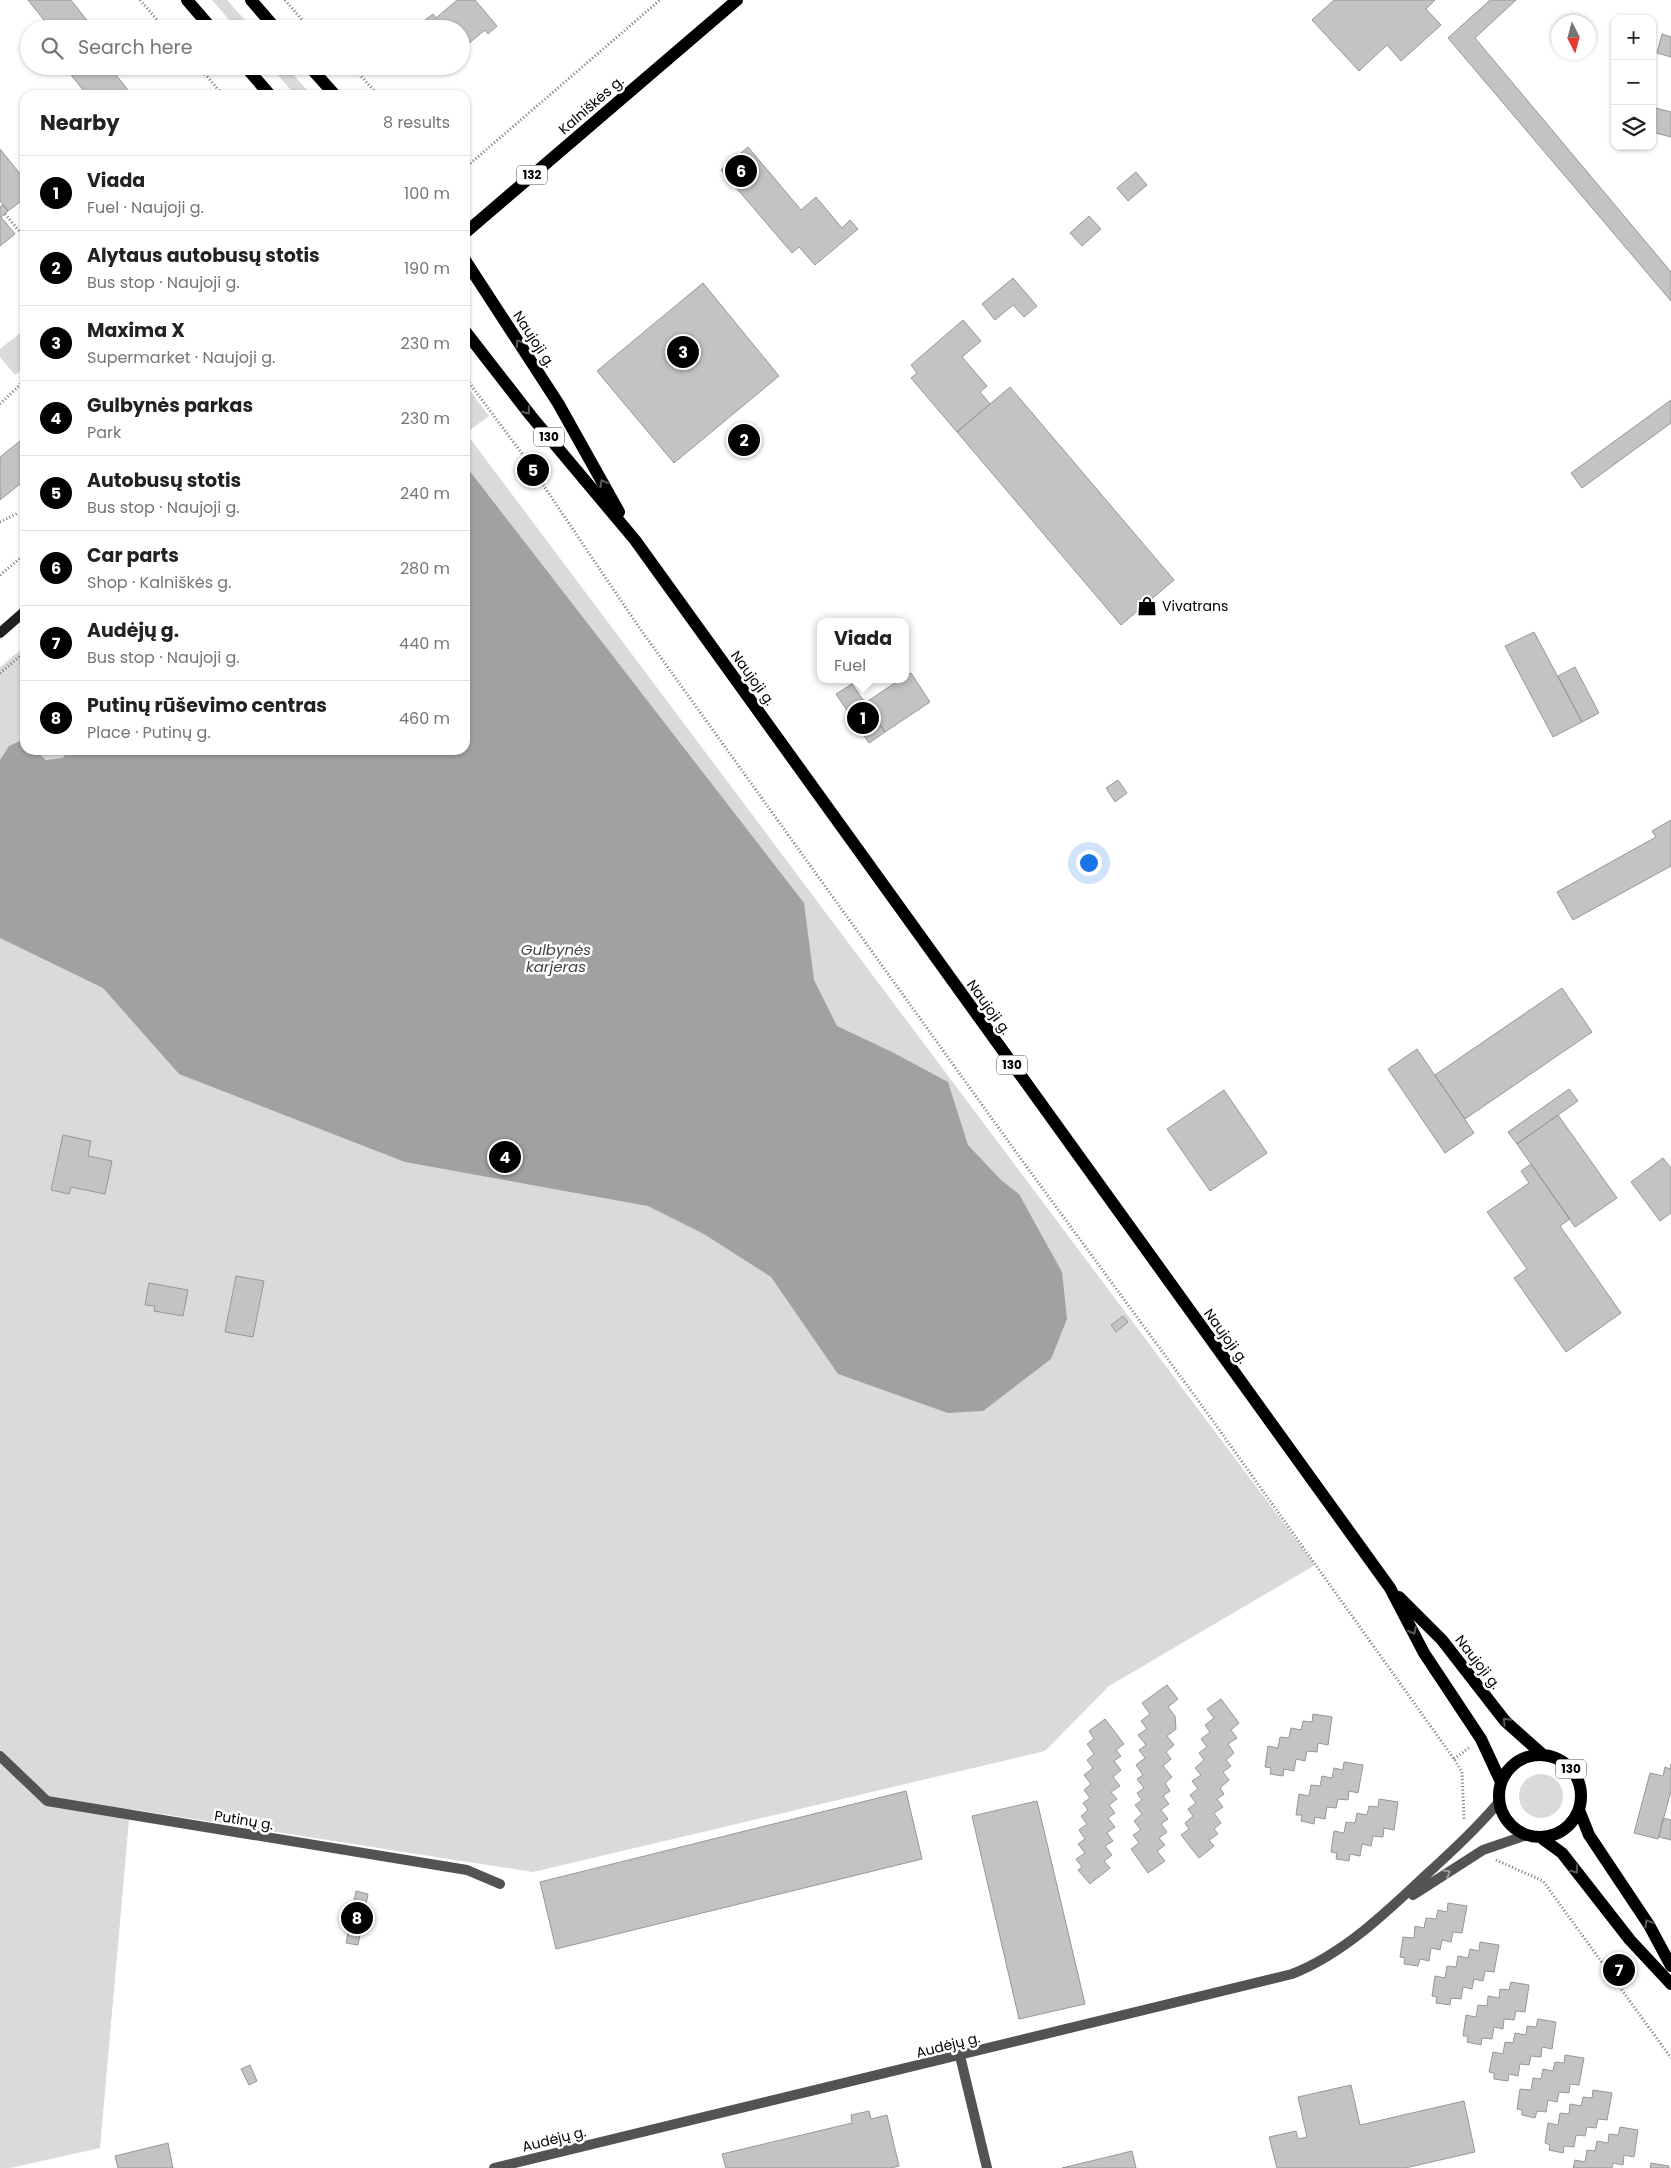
<!DOCTYPE html>
<meta charset="utf-8">
<style>
:root{--surface:#fff;--page:#f6f6f6;--text:#222;--muted:#767676;--line:#e0e0e0;--accent:#000}
body{margin:0;font-family:Poppins,sans-serif;background:var(--page);color:var(--text)}
.controls{position:absolute;right:15px;top:15px;display:grid;overflow:hidden;border-radius:10px;box-shadow:0 1px 4px #0004}
.controls button{width:45px;height:45px;display:grid;place-items:center;padding:0;border:0;border-bottom:1px solid var(--line);background:var(--surface);color:var(--text);font:25px sans-serif}
.compass{position:absolute;left:1551px;top:15px;width:45px;height:45px;border-radius:50%;background:var(--surface);box-shadow:0 1px 4px #0004;rotate:174deg}
.you{position:absolute;left:1088px;top:862px;width:18px;height:18px;margin:-12px;border:4px solid #fff;border-radius:50%;background:#1a73e8;box-shadow:0 0 0 8px #1a73e833}
.badge{display:grid;place-items:center;width:32px;height:32px;border-radius:50%;background:var(--accent);color:#fff;font-size:16px;font-weight:700}
.pin{position:absolute;translate:-50% -50%;border:2px solid #fff;box-shadow:0 1px 5px #0006}
.popup{position:absolute;left:817px;top:618px;width:92px;height:65px;box-sizing:border-box;display:grid;place-content:center;border-radius:10px;background:var(--surface);filter:drop-shadow(0 1px 4px #0005);font-size:16px;white-space:nowrap;color:var(--muted)}
.popup b{font-size:19px;color:var(--text)}
.popup::after{content:'';position:absolute;left:50%;top:100%;margin-left:-10px;border:10px solid transparent;border-top-color:var(--surface)}
.list{margin:0;padding:0;list-style:none}
h2{display:flex;justify-content:space-between;align-items:center;height:65px;margin:0;padding:0 20px;font-size:21px}
h2 small{font-size:16px;font-weight:400;color:var(--muted)}
.list li{display:grid;grid-template-columns:32px 1fr auto;gap:15px;align-items:center;box-sizing:border-box;height:75px;padding:0 20px;border-top:1px solid var(--line)}
.list b{display:block;font-size:19px;white-space:nowrap}
.list p{margin:0;font-size:16px;white-space:nowrap;color:var(--muted)}
.list em{font-size:16px;font-style:normal;color:var(--muted)}
.icon{flex:none;width:28px;height:28px;fill:none;stroke:currentColor;stroke-width:2;stroke-linecap:round;stroke-linejoin:round}
.map{position:relative;flex:none;width:1671px;height:2168px;overflow:hidden}
.search{position:absolute;background:var(--surface);box-shadow:0 1px 4px #0004;left:20px;top:20px;width:450px;height:55px;display:flex;align-items:center;gap:12px;box-sizing:border-box;padding:0 18px;border-radius:28px;color:var(--muted);font-size:19px}
.panel{position:absolute;background:var(--surface);box-shadow:0 1px 4px #0004;left:20px;top:90px;width:450px;height:665px;border-radius:15px}
.map>svg:first-child{display:block}
.green{fill:#dadada}
.water{fill:#a1a1a1}
.building{fill:#c3c3c3;stroke:#979797}
.lines{fill:none;stroke-linecap:round;stroke-linejoin:round}
.path{stroke:#757575;stroke-width:3;stroke-dasharray:1 2.5;stroke-linecap:butt}
.street{stroke:#535353;stroke-width:10}
.secondary{stroke:#202020;stroke-width:10}
.primary{stroke:#000;stroke-width:12}
.oneway{stroke:#595959}
.oneway2{stroke:#989898}
.labels{text-anchor:middle;stroke-width:5;stroke-linejoin:round;paint-order:stroke}
.shield{fill:#fff;stroke:#4c4c4c;stroke-width:1}
.shield-label{font-size:12px;font-weight:bold;fill:#000}
.street-label{font-size:14px;fill:#000;stroke:#fff}
.poi-label{font-size:14px;fill:#000;stroke:#fff;text-anchor:start}
.water-label{font-size:15px;font-style:italic;fill:#424242;stroke:#fff}
</style>
<div class="map">
<svg width="1671" height="2168" viewBox="0 0 1671 2168">
<rect width="100%" height="100%" fill="#fff"/>
<path class="green" d="M 212,0 L 227,0 L 253,29 L 237,29 Z
M 270,66 L 286,66 L 311,95 L 295,95 Z
M 25,329 L 25,367 L 15,375 L 0,357 L 0,349 Z
M 465,384 L 489,416 L 466,433 L 1315,1565 L 1109,1686 L 1045,1751 L 533,1872 L 130,1809 L 100,2148 L 10,2168 L 0,2168 L 0,667 L 25,646 L 25,750 L 465,750 Z
M1519 1796a22 22 0 1 1 44 0a22 22 0 1 1-44 0Z"/>
<path class="water" d="M 465,465 L 804,903 L 814,980 L 837,1026 L 892,1052 L 948,1082 L 968,1145 L 1001,1180 L 1019,1194 L 1062,1272 L 1067,1319 L 1051,1359 L 983,1411 L 948,1413 L 838,1374 L 771,1277 L 704,1234 L 648,1206 L 405,1162 L 179,1074 L 103,988 L 0,938 L 0,760 L 9,746 L 24,739 L 25,750 L 35,750 L 46,760 L 63,758 L 68,750 L 465,750 Z"/>
<path class="building" d="M 28,0 L 71,0 L 93,28 L 51,29 Z
M 457,0 L 475,0 L 497,26 L 488,34 L 485,30 L 461,50 L 461,29 L 432,29 L 425,20 L 433,14 L 436,18 Z
M 1334,0 L 1435,0 L 1426,9 L 1441,25 L 1401,61 L 1387,45 L 1359,71 L 1312,20 Z
M 1490,0 L 1516,0 L 1475,38 L 1671,272 L 1671,301 L 1448,38 Z
M 1662,34 L 1671,37 L 1671,57 L 1657,53 Z
M 64,66 L 109,66 L 132,95 L 87,95 Z
M 1652,107 L 1671,112 L 1671,137 L 1652,132 Z
M 748,147 L 801,210 L 816,197 L 842,228 L 850,220 L 858,229 L 815,265 L 799,247 L 792,253 L 721,170 Z
M 0,149 L 25,180 L 25,198 L 8,211 L 0,201 Z
M 1136,172 L 1147,185 L 1128,201 L 1117,188 Z
M 3,205 L 8,211 L 1,217 L 15,234 L 0,246 L 0,207 Z
M 1089,216 L 1101,229 L 1082,246 L 1070,233 Z
M 1013,278 L 1037,306 L 1024,317 L 1013,305 L 995,320 L 982,304 Z
M 703,283 L 779,376 L 674,463 L 597,371 Z
M 963,320 L 981,341 L 962,357 L 987,386 L 980,392 L 990,404 L 957,432 L 911,378 L 917,373 L 911,365 Z
M 1010,387 L 1174,580 L 1121,625 L 957,432 Z
M 1671,400 L 1671,423 L 1582,488 L 1571,473 Z
M 25,437 L 25,480 L 0,500 L 0,457 Z
M 1534,632 L 1582,722 L 1553,737 L 1505,646 Z
M 1575,667 L 1599,713 L 1582,722 L 1558,676 Z
M 911,673 L 930,702 L 885,732 L 865,703 L 901,679 L 906,679 L 906,676 Z
M 852,684 L 885,732 L 869,743 L 836,694 Z
M 1118,780 L 1127,793 L 1115,802 L 1106,788 Z
M 1671,820 L 1671,866 L 1573,920 L 1557,892 L 1656,837 L 1652,831 Z
M 1562,988 L 1592,1032 L 1465,1119 L 1435,1075 Z
M 1417,1049 L 1474,1133 L 1445,1153 L 1388,1069 Z
M 1569,1089 L 1578,1101 L 1517,1144 L 1508,1132 Z
M 1224,1090 L 1267,1153 L 1210,1191 L 1167,1129 Z
M 1558,1115 L 1617,1198 L 1575,1227 L 1517,1144 Z
M 63,1135 L 91,1141 L 88,1156 L 112,1161 L 105,1194 L 71,1187 L 69,1194 L 51,1190 Z
M 1663,1158 L 1671,1168 L 1671,1213 L 1660,1221 L 1631,1182 Z
M 1531,1164 L 1570,1219 L 1560,1226 L 1621,1313 L 1566,1352 L 1514,1278 L 1527,1269 L 1487,1212 L 1529,1183 L 1521,1171 Z
M 236,1276 L 264,1281 L 253,1337 L 225,1332 Z
M 149,1283 L 188,1290 L 183,1316 L 154,1311 L 155,1306 L 145,1305 Z
M 1123,1316 L 1128,1322 L 1116,1332 L 1111,1325 Z
M 1167,1685 L 1178,1699 L 1168,1707 L 1175,1716 L 1176,1729 L 1167,1736 L 1174,1745 L 1166,1752 L 1171,1759 L 1163,1766 L 1172,1777 L 1165,1783 L 1170,1791 L 1163,1796 L 1169,1804 L 1161,1810 L 1168,1819 L 1161,1824 L 1167,1832 L 1159,1838 L 1165,1845 L 1157,1851 L 1165,1861 L 1148,1873 L 1131,1849 L 1139,1843 L 1133,1835 L 1141,1830 L 1134,1821 L 1142,1814 L 1135,1805 L 1142,1800 L 1137,1793 L 1144,1788 L 1137,1779 L 1143,1775 L 1136,1765 L 1145,1758 L 1139,1750 L 1146,1745 L 1138,1735 L 1147,1729 L 1141,1721 L 1150,1714 L 1142,1703 Z
M 1221,1699 L 1239,1723 L 1231,1730 L 1237,1738 L 1228,1744 L 1234,1753 L 1226,1760 L 1231,1766 L 1223,1772 L 1229,1780 L 1220,1788 L 1224,1794 L 1217,1799 L 1223,1807 L 1214,1813 L 1221,1823 L 1214,1829 L 1218,1834 L 1209,1840 L 1214,1846 L 1199,1858 L 1181,1835 L 1189,1829 L 1185,1823 L 1193,1816 L 1188,1809 L 1196,1803 L 1190,1795 L 1198,1789 L 1192,1781 L 1201,1775 L 1195,1768 L 1204,1760 L 1199,1753 L 1207,1747 L 1201,1739 L 1210,1732 L 1205,1725 L 1214,1718 L 1207,1709 Z
M 1313,1714 L 1332,1717 L 1328,1745 L 1318,1743 L 1317,1752 L 1307,1751 L 1305,1761 L 1296,1759 L 1294,1771 L 1284,1769 L 1283,1776 L 1270,1774 L 1271,1768 L 1265,1767 L 1268,1746 L 1278,1748 L 1280,1737 L 1289,1738 L 1291,1728 L 1301,1730 L 1303,1721 L 1312,1722 Z
M 1105,1719 L 1124,1744 L 1116,1750 L 1121,1756 L 1114,1761 L 1121,1770 L 1113,1777 L 1120,1786 L 1111,1792 L 1117,1799 L 1109,1805 L 1115,1813 L 1108,1818 L 1115,1827 L 1107,1833 L 1113,1841 L 1105,1846 L 1112,1855 L 1104,1861 L 1110,1868 L 1090,1884 L 1078,1870 L 1082,1867 L 1076,1859 L 1085,1853 L 1078,1844 L 1085,1839 L 1079,1830 L 1087,1824 L 1081,1816 L 1088,1810 L 1083,1803 L 1090,1798 L 1084,1790 L 1091,1784 L 1084,1775 L 1093,1768 L 1087,1760 L 1094,1754 L 1087,1744 L 1094,1739 L 1089,1731 Z
M 1344,1762 L 1363,1765 L 1358,1793 L 1349,1791 L 1348,1800 L 1338,1799 L 1336,1808 L 1327,1807 L 1325,1819 L 1315,1817 L 1314,1824 L 1301,1821 L 1302,1815 L 1296,1815 L 1299,1794 L 1309,1796 L 1311,1785 L 1320,1786 L 1322,1776 L 1332,1778 L 1334,1768 L 1343,1770 Z
M 1671,1764 L 1671,1791 L 1658,1839 L 1634,1833 L 1650,1773 L 1663,1776 L 1665,1767 L 1670,1769 Z
M 906,1791 L 922,1859 L 556,1949 L 540,1882 Z
M 1379,1799 L 1398,1802 L 1394,1830 L 1384,1828 L 1383,1837 L 1373,1836 L 1371,1846 L 1362,1844 L 1360,1856 L 1350,1854 L 1349,1861 L 1336,1859 L 1337,1853 L 1331,1852 L 1334,1831 L 1344,1833 L 1346,1822 L 1355,1823 L 1357,1813 L 1367,1815 L 1369,1806 L 1378,1807 Z
M 1037,1801 L 1085,2004 L 1019,2019 L 972,1816 Z
M 1663,1818 L 1671,1820 L 1671,1840 L 1659,1837 Z
M 356,1891 L 368,1894 L 358,1945 L 346,1943 Z
M 1448,1903 L 1467,1906 L 1462,1933 L 1453,1932 L 1451,1942 L 1442,1940 L 1440,1950 L 1431,1948 L 1429,1961 L 1420,1959 L 1418,1966 L 1404,1964 L 1405,1958 L 1400,1957 L 1403,1937 L 1414,1938 L 1415,1926 L 1424,1928 L 1426,1918 L 1436,1919 L 1438,1910 L 1447,1912 Z
M 1480,1942 L 1499,1945 L 1494,1972 L 1485,1971 L 1483,1981 L 1474,1979 L 1472,1989 L 1463,1987 L 1461,1999 L 1451,1998 L 1450,2005 L 1436,2003 L 1437,1997 L 1432,1996 L 1435,1976 L 1445,1978 L 1447,1966 L 1456,1967 L 1458,1956 L 1468,1958 L 1470,1949 L 1479,1951 Z
M 1511,1982 L 1529,1985 L 1525,2012 L 1516,2011 L 1514,2020 L 1504,2019 L 1503,2029 L 1494,2027 L 1492,2039 L 1482,2038 L 1481,2045 L 1467,2042 L 1468,2036 L 1463,2036 L 1466,2015 L 1476,2017 L 1478,2005 L 1487,2006 L 1488,1996 L 1499,1998 L 1500,1989 L 1509,1990 Z
M 1538,2019 L 1556,2022 L 1552,2049 L 1542,2047 L 1541,2057 L 1531,2056 L 1529,2065 L 1520,2064 L 1518,2076 L 1509,2074 L 1508,2081 L 1494,2079 L 1494,2073 L 1489,2072 L 1493,2052 L 1503,2054 L 1505,2042 L 1513,2043 L 1515,2033 L 1526,2035 L 1527,2026 L 1536,2027 Z
M 1565,2055 L 1584,2058 L 1579,2085 L 1570,2084 L 1569,2093 L 1559,2092 L 1557,2102 L 1548,2100 L 1546,2112 L 1537,2111 L 1535,2118 L 1522,2115 L 1522,2110 L 1517,2109 L 1520,2089 L 1531,2090 L 1533,2078 L 1541,2079 L 1543,2069 L 1553,2071 L 1555,2062 L 1564,2063 Z
M 250,2065 L 257,2081 L 249,2085 L 241,2069 Z
M 1351,2085 L 1360,2125 L 1464,2101 L 1475,2152 L 1405,2168 L 1277,2168 L 1269,2137 L 1296,2131 L 1298,2139 L 1307,2137 L 1298,2097 Z
M 1593,2090 L 1612,2093 L 1607,2120 L 1598,2119 L 1596,2128 L 1587,2127 L 1585,2136 L 1576,2135 L 1574,2147 L 1564,2146 L 1563,2153 L 1549,2150 L 1550,2145 L 1545,2143 L 1548,2123 L 1558,2125 L 1560,2113 L 1569,2114 L 1570,2104 L 1581,2106 L 1583,2097 L 1592,2098 Z
M 869,2111 L 871,2119 L 887,2115 L 899,2166 L 891,2168 L 726,2168 L 722,2154 L 852,2123 L 851,2115 Z
M 1620,2127 L 1638,2130 L 1634,2157 L 1624,2155 L 1623,2165 L 1613,2163 L 1612,2168 L 1573,2168 L 1575,2160 L 1585,2162 L 1587,2150 L 1595,2151 L 1597,2141 L 1608,2143 L 1609,2134 L 1618,2135 Z
M 168,2143 L 173,2168 L 118,2168 L 115,2156 Z
M 1132,2151 L 1136,2168 L 1062,2168 Z
M 1651,2163 L 1669,2166 L 1669,2168 L 1650,2168 Z"/>
<g class="lines">
<path class="path" d="M 140,0 L 165,29
M 285,0 L 310,29
M 198,66 L 223,95
M 352,66 L 378,95
M 465,168 L 660,0
M 5,214 L 25,238
M 465,377 L 523,455 L 636,623 L 1021,1159 L 1208,1414 L 1454,1759 L 1462,1772 L 1464,1819
M 0,404 L 25,380
M 0,522 L 18,513
M 0,575 L 25,554
M 0,673 L 25,652
M 1454,1759 L 1470,1747
M 1496,1860 L 1543,1881 L 1671,2058"/>
<path class="street" d="M 0,1756 L 47,1801 L 467,1870 L 500,1884
M 1413,1895 L 1483,1850 L 1527,1835
M 960,2056 L 987,2168
M 494,2168 L 1292,1974 C 1343,1954 1387,1912 1426,1875 C 1452,1851 1476,1829 1499,1802"/>
<path class="secondary" d="M 0,633 L 25,611"/>
<path class="primary" d="M 187,0 L 212,29
M 251,0 L 276,29
M 245,66 L 270,95
M 309,66 L 335,95
M 465,233 L 737,0
M 465,260 L 558,403 L 619,512
M 465,331 L 531,416 L 635,540 L 1390,1588 L 1424,1653 L 1481,1739 L 1501,1782
M 1399,1597 L 1442,1640 L 1505,1721 L 1542,1754
M1499 1796a41 41 0 1 1 82 0a41 41 0 1 1-82 0Z
M 1579,1810 L 1589,1835 L 1649,1925 L 1671,1966
M 1540,1837 L 1562,1853 L 1630,1940 L 1671,1984"/>
</g>
<defs><path id="oneway-chevron" d="M-2-3.5L2.5 0L-2 3.5" fill="none" stroke-width="1.6" stroke-linecap="round" stroke-linejoin="round" transform="scale(1.25)"/></defs>
<g class="oneway">
<use href="#oneway-chevron" transform="translate(519 343) rotate(-123)"/>
<use href="#oneway-chevron" transform="translate(527 411) rotate(52)"/>
<use href="#oneway-chevron" transform="translate(603 483) rotate(-119)"/>
<use href="#oneway-chevron" transform="translate(1413 1631) rotate(63)"/>
<use href="#oneway-chevron" transform="translate(1506 1721) rotate(-134)"/>
<use href="#oneway-chevron" transform="translate(1575 1870) rotate(52)"/>
<use href="#oneway-chevron" transform="translate(1648 1923) rotate(-121)"/>
</g>
<use class="oneway2" href="#oneway-chevron" transform="translate(1447 1873) rotate(-32)"/>
<defs>
<symbol id="shop-bare" viewBox="-9 -9 18 18"><path d="M-5-2.5h2.3a2.7 3.5 0 0 1 5.4 0H5L5.5 6h-11ZM-1.5-2.5h3a1.5 2.3 0 0 0-3 0Z" fill="#000" stroke="#fff" stroke-width="2.5" paint-order="stroke"/></symbol>
</defs>
<g fill-rule="evenodd">
<use href="#shop-bare" x="1133" y="592" width="28" height="28"/>
</g>
<g class="labels">
<g class="shield">
<rect x="517" y="165.5" width="30" height="19" rx="4"/>
<rect x="534" y="427.5" width="30" height="19" rx="4"/>
<rect x="997" y="1055.5" width="30" height="19" rx="4"/>
<rect x="1556" y="1759.5" width="30" height="19" rx="4"/>
</g>
<g class="shield-label">
<text x="532" y="179">132</text>
<text x="549" y="441">130</text>
<text x="1012" y="1069">130</text>
<text x="1571" y="1773">130</text>
</g>
<g class="street-label">
<text transform="translate(591 105) rotate(-41)" y="5">Kalniškės g.</text>
<text transform="translate(534 339) rotate(57)" y="5">Naujoji g.</text>
<text transform="translate(753 678) rotate(54)" y="5">Naujoji g.</text>
<text transform="translate(989 1007) rotate(54)" y="5">Naujoji g.</text>
<text transform="translate(1226 1336) rotate(54)" y="5">Naujoji g.</text>
<text transform="translate(1478 1662) rotate(52)" y="5">Naujoji g.</text>
<text transform="translate(244 1820) rotate(9)" y="5">Putinų g.</text>
<text transform="translate(948 2045) rotate(-14)" y="5">Audėjų g.</text>
<text transform="translate(554 2139) rotate(-14)" y="5">Audėjų g.</text>
</g>
<g class="poi-label">
<text x="1162" y="611">Vivatrans</text>
</g>
<g class="water-label">
<text x="556" y="955">Gulbynės<tspan x="556" dy="17">karjeras</tspan></text>
</g>
</g>
</svg>
<div class="controls">
<button>+</button>
<button>−</button>
<button><svg class="icon" aria-label="layers" viewBox="0 0 24 24"><path d="M12 4l9 5-9 5-9-5zM3 14l9 5 9-5"/></svg></button>
</div>
<svg class="compass" viewBox="-18 -18 36 36"><path d="M0-13l5 13h-10z" fill="#e53935"/><path d="M0 13l5-13h-10z" fill="#767676"/></svg>
<div class="you"></div>
<div class="pin badge" style="left:863px;top:718px">1</div>
<div class="popup"><b>Viada</b>Fuel</div>
<div class="pin badge" style="left:744px;top:440px">2</div>
<div class="pin badge" style="left:683px;top:352px">3</div>
<div class="pin badge" style="left:505px;top:1157px">4</div>
<div class="pin badge" style="left:533px;top:470px">5</div>
<div class="pin badge" style="left:741px;top:171px">6</div>
<div class="pin badge" style="left:1619px;top:1970px">7</div>
<div class="pin badge" style="left:357px;top:1918px">8</div>
<div class="search"><svg class="icon" aria-label="search" viewBox="0 0 24 24"><circle cx="10" cy="10" r="6"/><path d="M15 15l6 6"/></svg>Search here</div>
<section class="panel">
<h2>Nearby<small>8 results</small></h2>
<ul class="list">
<li><span class="badge">1</span><div><b>Viada</b><p>Fuel · Naujoji g.</p></div><em>100 m</em></li>
<li><span class="badge">2</span><div><b>Alytaus autobusų stotis</b><p>Bus stop · Naujoji g.</p></div><em>190 m</em></li>
<li><span class="badge">3</span><div><b>Maxima X</b><p>Supermarket · Naujoji g.</p></div><em>230 m</em></li>
<li><span class="badge">4</span><div><b>Gulbynės parkas</b><p>Park</p></div><em>230 m</em></li>
<li><span class="badge">5</span><div><b>Autobusų stotis</b><p>Bus stop · Naujoji g.</p></div><em>240 m</em></li>
<li><span class="badge">6</span><div><b>Car parts</b><p>Shop · Kalniškės g.</p></div><em>280 m</em></li>
<li><span class="badge">7</span><div><b>Audėjų g.</b><p>Bus stop · Naujoji g.</p></div><em>440 m</em></li>
<li><span class="badge">8</span><div><b>Putinų rūševimo centras</b><p>Place · Putinų g.</p></div><em>460 m</em></li>
</ul>
</section>
</div>
